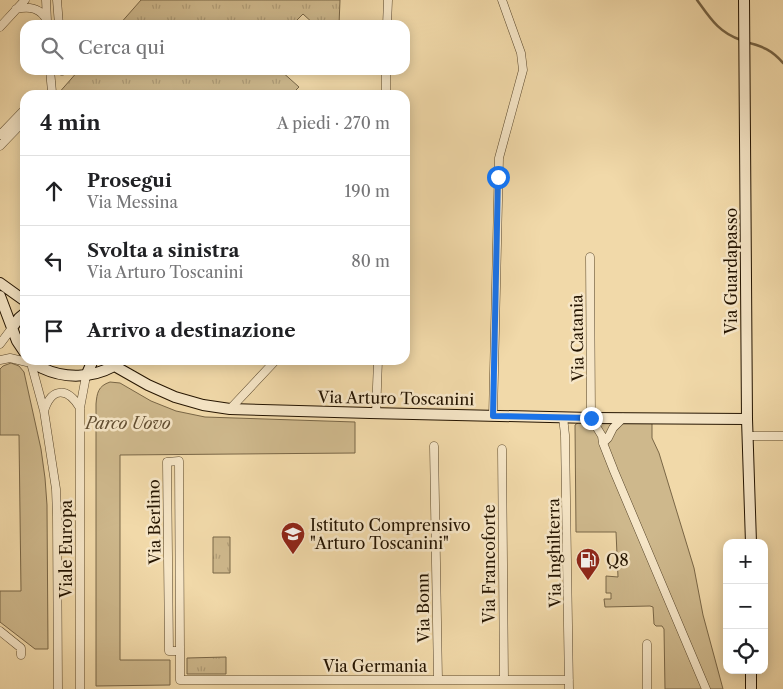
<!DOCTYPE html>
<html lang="it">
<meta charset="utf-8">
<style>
:root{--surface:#fff;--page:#f2f2f2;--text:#202124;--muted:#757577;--line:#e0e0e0}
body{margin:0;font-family:"Libre Caslon Text",serif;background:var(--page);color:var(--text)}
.controls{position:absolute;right:15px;bottom:15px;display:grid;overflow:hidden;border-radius:10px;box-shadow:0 2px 12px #0003}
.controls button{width:45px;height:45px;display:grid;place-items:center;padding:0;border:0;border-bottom:1px solid var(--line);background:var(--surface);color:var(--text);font:25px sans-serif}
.stop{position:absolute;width:15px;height:15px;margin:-11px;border:4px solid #1a73e8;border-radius:50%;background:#fff}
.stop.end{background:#1a73e8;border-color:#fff;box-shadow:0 1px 5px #0008}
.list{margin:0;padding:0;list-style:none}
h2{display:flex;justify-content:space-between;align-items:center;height:65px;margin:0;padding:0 20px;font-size:21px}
h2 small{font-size:16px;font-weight:400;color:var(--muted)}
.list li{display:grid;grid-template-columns:32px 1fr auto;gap:15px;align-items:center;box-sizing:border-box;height:70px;padding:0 20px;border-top:1px solid var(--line)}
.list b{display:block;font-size:19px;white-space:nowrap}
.list p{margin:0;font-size:16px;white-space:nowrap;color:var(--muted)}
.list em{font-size:16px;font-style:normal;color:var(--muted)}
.icon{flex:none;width:28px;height:28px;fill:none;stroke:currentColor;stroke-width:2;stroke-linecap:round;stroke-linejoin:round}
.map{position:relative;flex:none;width:783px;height:689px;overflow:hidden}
.search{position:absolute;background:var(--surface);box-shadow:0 2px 12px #0003;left:20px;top:20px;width:390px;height:55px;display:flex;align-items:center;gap:12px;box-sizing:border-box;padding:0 18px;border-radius:15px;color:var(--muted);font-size:19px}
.panel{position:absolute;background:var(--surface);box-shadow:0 2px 12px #0003;left:20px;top:90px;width:390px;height:275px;border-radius:15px}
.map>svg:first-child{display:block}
.grass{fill:url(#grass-tufts);stroke:#796646}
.green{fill:#ceb88c;stroke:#796646}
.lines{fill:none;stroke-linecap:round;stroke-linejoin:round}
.stream{stroke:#756243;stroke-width:2.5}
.street-casing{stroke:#57452a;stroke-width:9}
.secondary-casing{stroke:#241400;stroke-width:12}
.street{stroke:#f6e6c7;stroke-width:8}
.secondary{stroke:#f6e6c7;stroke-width:10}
.route{stroke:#1a73e8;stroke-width:6}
.labels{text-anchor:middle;stroke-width:5;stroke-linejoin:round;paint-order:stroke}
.street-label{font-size:16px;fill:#241400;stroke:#f6e6c7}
.park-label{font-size:16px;font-style:italic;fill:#604d31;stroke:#f6e6c7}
.poi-label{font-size:16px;fill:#241400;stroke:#f6e6c7;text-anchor:start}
</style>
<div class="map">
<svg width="783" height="689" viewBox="0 0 783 689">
<defs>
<pattern id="grass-tufts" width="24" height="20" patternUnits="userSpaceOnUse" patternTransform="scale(1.25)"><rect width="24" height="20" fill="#ceb88c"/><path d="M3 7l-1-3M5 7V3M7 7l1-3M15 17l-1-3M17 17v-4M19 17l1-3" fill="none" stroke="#b19d77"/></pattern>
</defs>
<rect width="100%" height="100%" fill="#f1d9a9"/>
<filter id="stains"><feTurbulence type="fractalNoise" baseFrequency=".004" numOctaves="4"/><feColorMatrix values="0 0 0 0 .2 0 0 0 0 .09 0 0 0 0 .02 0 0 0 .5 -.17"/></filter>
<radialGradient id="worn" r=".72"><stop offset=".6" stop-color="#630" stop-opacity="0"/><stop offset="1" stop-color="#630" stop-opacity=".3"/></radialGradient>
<path class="grass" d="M 141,0 L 340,0 L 339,25 L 315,25 L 303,14 L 292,25 L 119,25 Z
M 79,70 L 280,70 L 299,87 L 291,95 L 57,95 Z
M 213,537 L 230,537 L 230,573 L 213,573 Z
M 226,657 L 226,674 L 187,674 L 187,658 Z"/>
<path class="green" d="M 11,363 L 19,366 L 24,372 L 41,449 L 45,478 L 47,505 L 48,649 L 35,649 L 0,622 L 0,591 L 21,591 L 19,435 L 0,435 L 0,369 L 3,366 Z
M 110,382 L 120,383 L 151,401 L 176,411 L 205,417 L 355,422 L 355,453 L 120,455 L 120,660 L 170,660 L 170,685 L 96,686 L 96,404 C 97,393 98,386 110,382 Z
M 579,422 L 652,423 L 652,438 L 659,453 L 694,568 L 703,615 L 723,689 L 665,689 L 664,629 L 662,626 L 656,626 L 654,624 L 653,607 L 650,606 L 605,607 L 604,599 L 611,599 L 611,593 L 606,593 L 606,576 L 618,577 L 616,532 L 576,532 L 575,425 Z"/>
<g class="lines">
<path class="stream" d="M 697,0 C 710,18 719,33 741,40
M 746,42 C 762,46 772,50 783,63"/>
<defs>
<path id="street" d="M 46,0 L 47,21
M 57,0 L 59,25
M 16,9 C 30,6 41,8 47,21
M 387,25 L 388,0
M 0,27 L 25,0
M 50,70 L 52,92
M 62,70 L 62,71
M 386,95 L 386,70
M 0,135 L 25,109
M 0,146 L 25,120
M 590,257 L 591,418 L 602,436 L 603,443 L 614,471 L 706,689
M 0,344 L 12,328
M 0,360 L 10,358 L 31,363 L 44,411 L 56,489 L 57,516 L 58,689
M 230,409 L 276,360
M 44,411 C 52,386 68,388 80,408
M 376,414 L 378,360
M 493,416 L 499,158 L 523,70 L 521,53 L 502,0
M 563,417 L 565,435 L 569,689
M 747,436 L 783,436
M 603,443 L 608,438 L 613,428 L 623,418
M 434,446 L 438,680
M 502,449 L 504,680
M 179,461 L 180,651 L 169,651 L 167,462 Z
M 0,631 L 21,648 L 21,655
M 180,651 L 180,680 L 569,680
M 80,689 L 80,408 L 86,376
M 647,689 L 647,644"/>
<path id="secondary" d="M 744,0 L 747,419 L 751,543
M 0,283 L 25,301
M 0,296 L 17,341 L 25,353
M 12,328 L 19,318 L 25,313
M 29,360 C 33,364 38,366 42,368 C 65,379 92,378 114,366
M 104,360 L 148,385 L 175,397 L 203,405 L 230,409 L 370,413 L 591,418 L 747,419
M 86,376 L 93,360
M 751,689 L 751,670"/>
</defs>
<use href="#street" class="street-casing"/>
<use href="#secondary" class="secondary-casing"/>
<use href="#street" class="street"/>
<use href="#secondary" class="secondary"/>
</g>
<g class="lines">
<path class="route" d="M 498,177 L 493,416 L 591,418"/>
</g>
<defs>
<symbol id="school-pin" viewBox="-11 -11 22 30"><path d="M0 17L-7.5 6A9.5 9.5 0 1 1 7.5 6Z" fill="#8f2418" stroke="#f6e6c7"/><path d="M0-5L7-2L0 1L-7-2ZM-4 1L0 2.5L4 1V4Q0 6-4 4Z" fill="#fff"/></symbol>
<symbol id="fuel-pin" viewBox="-11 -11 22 30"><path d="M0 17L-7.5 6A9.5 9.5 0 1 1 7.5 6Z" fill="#8f2418" stroke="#f6e6c7"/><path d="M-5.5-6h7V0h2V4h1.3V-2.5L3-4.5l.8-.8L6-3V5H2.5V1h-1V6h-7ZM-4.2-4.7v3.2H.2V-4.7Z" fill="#fff"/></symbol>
</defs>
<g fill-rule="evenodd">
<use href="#school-pin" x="279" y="520" width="28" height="38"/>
<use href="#fuel-pin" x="574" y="546" width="28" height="38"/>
</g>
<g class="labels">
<g class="street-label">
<text transform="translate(731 271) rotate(-90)" y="6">Via Guardapasso</text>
<text transform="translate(577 338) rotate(-91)" y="6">Via Catania</text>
<text transform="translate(396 398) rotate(1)" y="6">Via Arturo Toscanini</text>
<text transform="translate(154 522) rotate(-91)" y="6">Via Berlino</text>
<text transform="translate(66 549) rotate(-90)" y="6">Viale Europa</text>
<text transform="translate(554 553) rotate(-91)" y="6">Via Inghilterra</text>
<text transform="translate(489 564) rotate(-90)" y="6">Via Francoforte</text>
<text transform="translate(423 608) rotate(-91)" y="6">Via Bonn</text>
<text x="375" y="672">Via Germania</text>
</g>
<g class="park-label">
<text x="128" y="429">Parco Uovo</text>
</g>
<g class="poi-label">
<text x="310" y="531">Istituto Comprensivo<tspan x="310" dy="18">"Arturo Toscanini"</tspan></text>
<text x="606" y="566">Q8</text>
</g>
</g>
<rect width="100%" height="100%" filter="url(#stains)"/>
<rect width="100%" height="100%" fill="url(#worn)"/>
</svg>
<div class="controls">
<button>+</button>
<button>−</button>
<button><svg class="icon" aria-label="locate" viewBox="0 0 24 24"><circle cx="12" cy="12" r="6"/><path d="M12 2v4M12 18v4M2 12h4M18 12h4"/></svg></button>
</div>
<div class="stop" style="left:498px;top:177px"></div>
<div class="stop end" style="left:591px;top:418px"></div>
<div class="search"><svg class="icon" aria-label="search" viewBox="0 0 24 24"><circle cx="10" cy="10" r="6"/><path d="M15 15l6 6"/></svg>Cerca qui</div>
<section class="panel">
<h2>4 min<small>A piedi · 270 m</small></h2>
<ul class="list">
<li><svg class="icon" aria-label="ahead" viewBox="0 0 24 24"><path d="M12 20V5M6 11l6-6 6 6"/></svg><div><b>Prosegui</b><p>Via Messina</p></div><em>190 m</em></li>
<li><svg class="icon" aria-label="left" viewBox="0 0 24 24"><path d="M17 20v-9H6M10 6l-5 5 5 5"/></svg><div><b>Svolta a sinistra</b><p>Via Arturo Toscanini</p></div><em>80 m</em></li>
<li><svg class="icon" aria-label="arrive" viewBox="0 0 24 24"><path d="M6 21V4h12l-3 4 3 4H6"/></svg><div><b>Arrivo a destinazione</b></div></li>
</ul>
</section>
</div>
